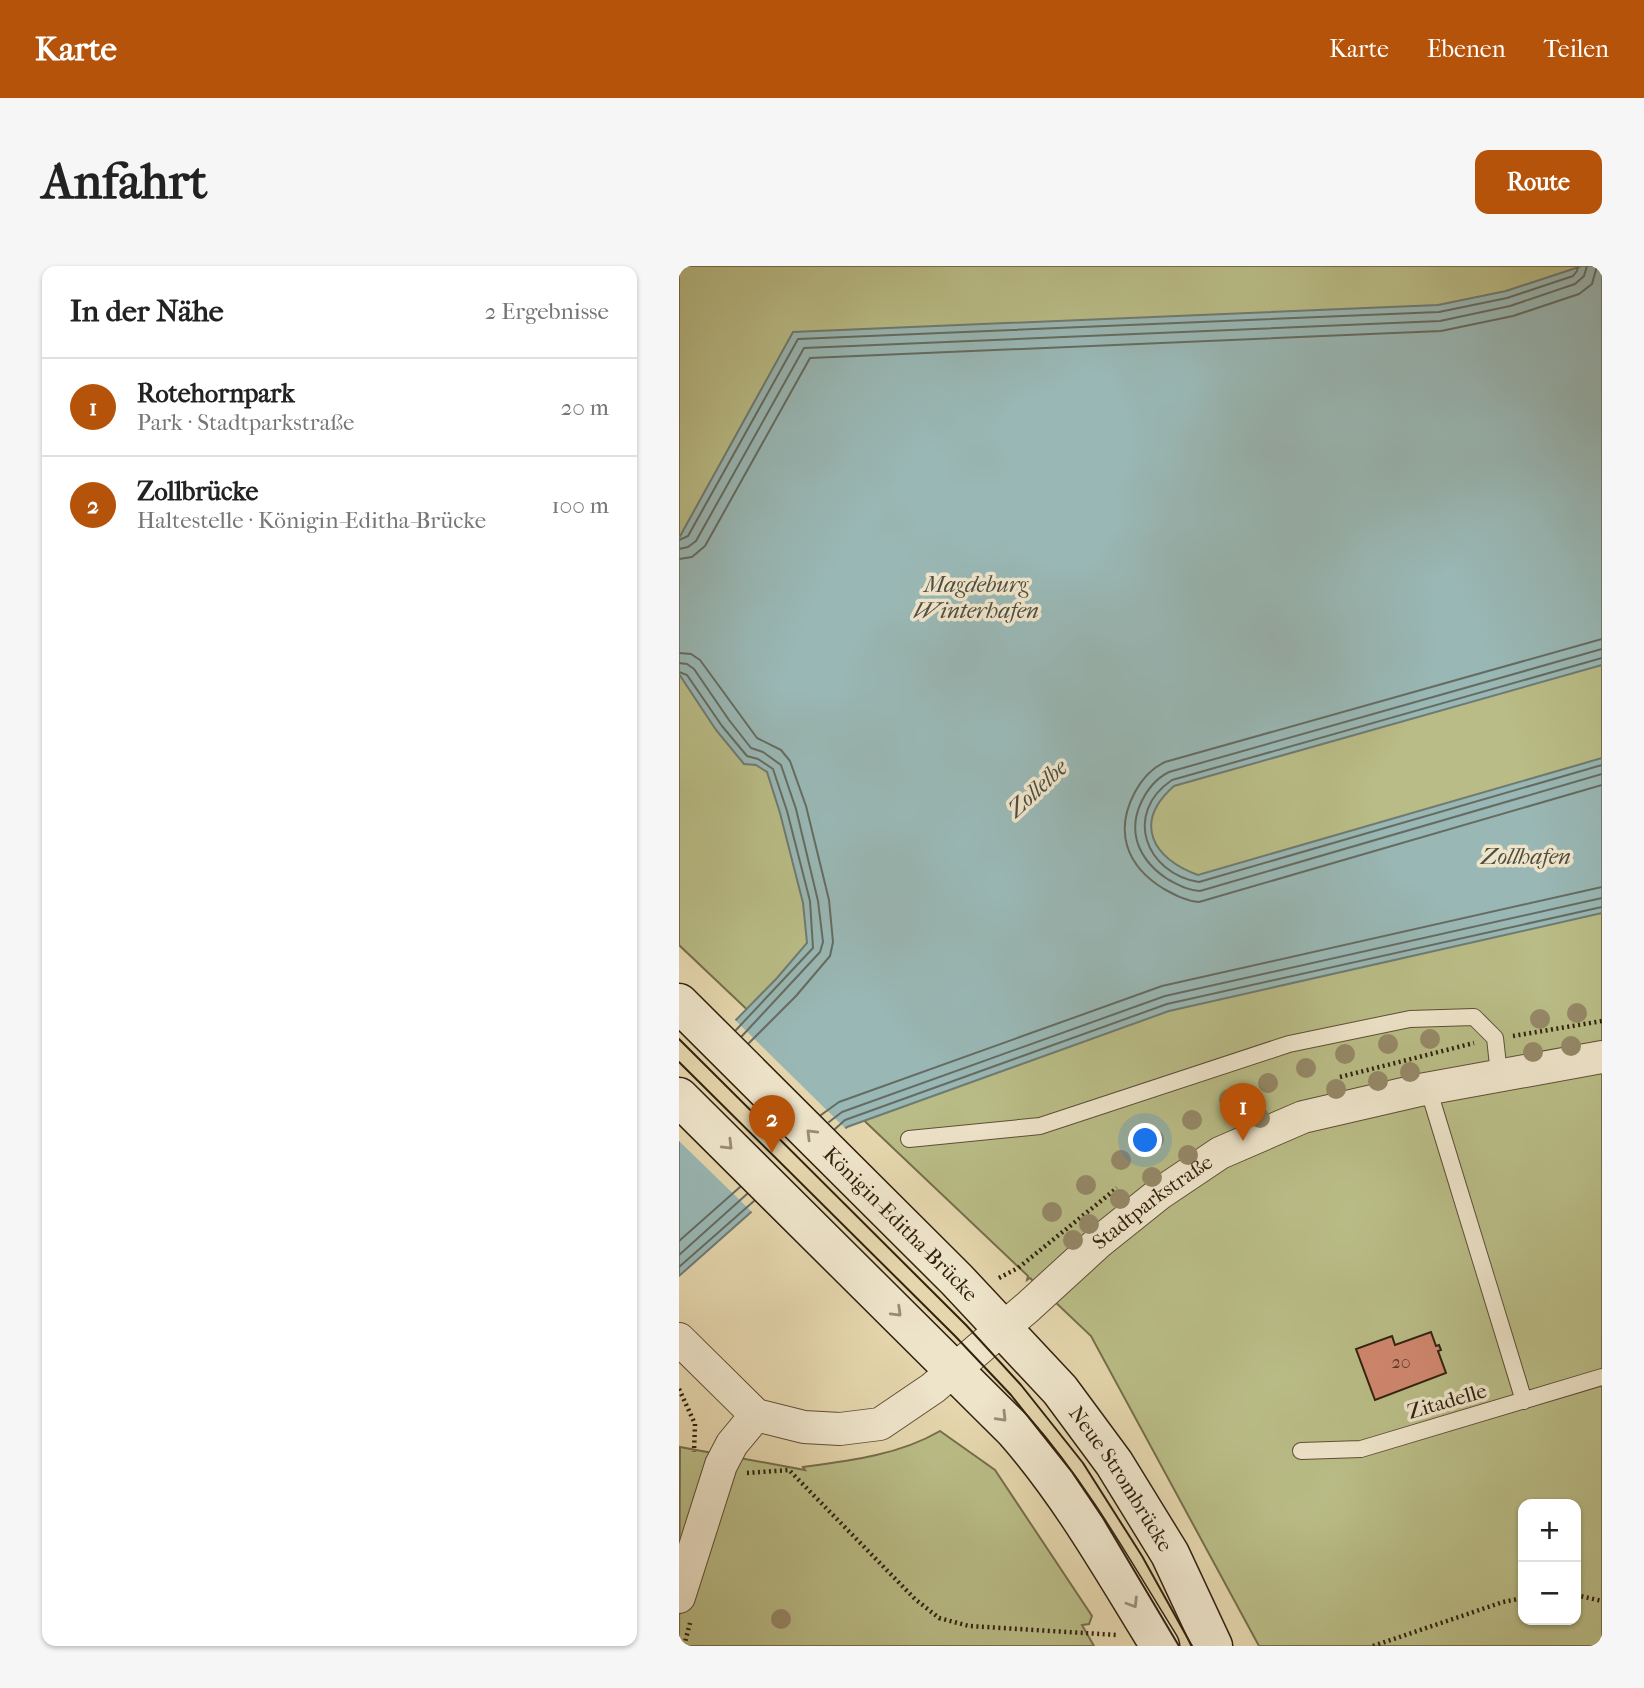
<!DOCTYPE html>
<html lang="de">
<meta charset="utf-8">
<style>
:root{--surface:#fff;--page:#f6f6f6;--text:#222;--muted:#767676;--line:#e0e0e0;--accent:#b45309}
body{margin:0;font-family:"IM FELL French Canon",serif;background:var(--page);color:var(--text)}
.controls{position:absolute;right:21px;bottom:21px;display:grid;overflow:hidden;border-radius:14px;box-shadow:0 2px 5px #0004}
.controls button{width:63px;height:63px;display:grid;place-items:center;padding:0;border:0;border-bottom:2px solid var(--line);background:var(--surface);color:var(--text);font:35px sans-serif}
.you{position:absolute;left:467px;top:875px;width:24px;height:24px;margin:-18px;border:5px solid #fff;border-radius:50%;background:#1a73e8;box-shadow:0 0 0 10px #1a73e833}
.badge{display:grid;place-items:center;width:46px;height:46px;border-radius:50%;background:var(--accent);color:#fff;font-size:23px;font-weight:700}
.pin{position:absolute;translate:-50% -58px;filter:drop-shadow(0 2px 4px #0008)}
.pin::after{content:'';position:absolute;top:37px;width:24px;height:21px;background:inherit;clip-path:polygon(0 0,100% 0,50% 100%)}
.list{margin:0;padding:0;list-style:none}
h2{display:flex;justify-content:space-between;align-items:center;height:91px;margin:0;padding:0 28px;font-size:30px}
h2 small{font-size:23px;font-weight:400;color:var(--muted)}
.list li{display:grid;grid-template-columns:46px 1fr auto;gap:21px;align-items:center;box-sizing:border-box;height:98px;padding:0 28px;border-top:2px solid var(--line)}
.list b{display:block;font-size:26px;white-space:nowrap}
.list p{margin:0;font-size:23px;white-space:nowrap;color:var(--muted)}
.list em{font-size:23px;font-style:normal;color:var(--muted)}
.map{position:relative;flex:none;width:923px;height:1380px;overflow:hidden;border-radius:14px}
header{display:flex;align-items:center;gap:42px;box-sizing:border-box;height:98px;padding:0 35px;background:var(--accent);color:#fff}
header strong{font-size:33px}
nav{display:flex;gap:38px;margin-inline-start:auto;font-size:24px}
.intro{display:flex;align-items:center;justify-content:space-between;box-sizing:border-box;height:168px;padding:0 42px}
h1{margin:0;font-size:49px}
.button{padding:18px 32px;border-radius:14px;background:var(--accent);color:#fff;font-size:24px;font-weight:700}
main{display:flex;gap:42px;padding:0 42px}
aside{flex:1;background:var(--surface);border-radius:14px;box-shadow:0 2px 5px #0004}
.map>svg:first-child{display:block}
.green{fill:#b9bc86;stroke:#756e4a;stroke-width:2;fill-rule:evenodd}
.water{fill:#99b7b4;stroke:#6f7b72;stroke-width:2}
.pier{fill:#e5d6ad}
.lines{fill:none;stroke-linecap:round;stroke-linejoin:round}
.shore{stroke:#656c62;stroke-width:2}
.building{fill:#d0876e;stroke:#31210f;stroke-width:2}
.service-casing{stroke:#5e4e36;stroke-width:18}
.minor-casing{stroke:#5e4e36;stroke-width:34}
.secondary-casing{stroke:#31210f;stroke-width:41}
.path{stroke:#31210f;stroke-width:4.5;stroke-dasharray:2 3.5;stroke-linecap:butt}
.service{stroke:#eee4ca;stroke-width:16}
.minor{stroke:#eee4ca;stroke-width:32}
.secondary{stroke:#eee4ca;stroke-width:38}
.tram{stroke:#31210f;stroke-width:2}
.tree{fill:#958867}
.oneway{stroke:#998c76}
.labels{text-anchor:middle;stroke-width:7;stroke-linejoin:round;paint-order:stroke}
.number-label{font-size:18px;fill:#593a27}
.street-label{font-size:21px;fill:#31210f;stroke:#eee4ca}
.water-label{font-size:23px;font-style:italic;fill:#504e41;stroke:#eee4ca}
</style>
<header>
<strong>Karte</strong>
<nav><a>Karte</a><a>Ebenen</a><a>Teilen</a></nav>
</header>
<div class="intro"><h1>Anfahrt</h1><a class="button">Route</a></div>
<main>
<aside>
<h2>In der Nähe<small>2 Ergebnisse</small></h2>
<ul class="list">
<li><span class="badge">1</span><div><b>Rotehornpark</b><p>Park · Stadtparkstraße</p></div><em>20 m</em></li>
<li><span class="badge">2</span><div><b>Zollbrücke</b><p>Haltestelle · Königin-Editha-Brücke</p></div><em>100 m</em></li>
</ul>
</aside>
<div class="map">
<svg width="923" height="1380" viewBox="0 0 923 1380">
<rect width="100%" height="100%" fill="#e5d6ad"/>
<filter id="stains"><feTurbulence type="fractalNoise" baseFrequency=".00286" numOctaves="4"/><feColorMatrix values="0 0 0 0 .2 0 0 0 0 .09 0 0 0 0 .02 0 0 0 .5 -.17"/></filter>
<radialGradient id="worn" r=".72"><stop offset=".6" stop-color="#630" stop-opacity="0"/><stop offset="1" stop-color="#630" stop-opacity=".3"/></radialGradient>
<path class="green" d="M 0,0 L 923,0 L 923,1380 L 580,1380 L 412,1070 L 351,1012 L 348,1014 L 349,1010 L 0,679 ZM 844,1238 L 897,1238 L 897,1354 L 844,1354 Z
M 261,1165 L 316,1204 L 413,1350 L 410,1358 L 403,1359 L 415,1380 L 0,1380 L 1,1181 L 126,1204 L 124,1201 C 170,1195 220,1189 261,1165 Z"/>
<path class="water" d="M 903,0 L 923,0 L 923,399 L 495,520 C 453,557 474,593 519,609 L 923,492 L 923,647 L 490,745 L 168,861 L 0,1010 L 0,812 L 98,712 L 128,677 L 124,637 L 101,547 L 88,506 L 77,499 L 65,498 L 37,464 L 0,408 L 0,272 L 114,66 L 759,39 L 827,25 Z"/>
<path class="pier" d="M 54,752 L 169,865 L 75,948 L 0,875 L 0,807 Z"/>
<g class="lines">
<path class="shore" d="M 0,274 L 9,270 L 119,73 L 760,46 L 828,32 L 894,10 L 898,5 L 899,0
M 0,283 L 9,281 L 17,275 L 125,82 L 761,55 L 831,40 L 896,18 L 905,10 L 908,0
M 0,293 L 13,291 L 26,280 L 131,92 L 762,65 L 834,50 L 900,28 L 913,18 L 918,0
M 923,373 L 486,496 C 473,502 463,513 456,526 C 435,565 447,600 485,623 C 496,629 507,635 520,636 L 923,519
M 923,383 L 490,506 C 476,513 467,525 461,539 C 448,570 463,597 490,614 C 500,619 510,625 521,625 L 923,508
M 0,387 L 12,388 L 21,394 L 78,472 L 102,484 L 111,495 L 127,540 L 150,634 L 154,676 L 151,690 L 117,730 L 70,777
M 923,392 L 493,514 C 444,547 466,607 520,616 L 923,499
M 0,397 L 8,398 L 15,403 L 50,454 L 72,482 L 84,486 L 102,499 L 117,543 L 139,635 L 144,676 L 141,686 L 63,770
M 0,406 L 8,409 L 43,460 L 68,490 L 79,493 L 94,503 L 108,545 L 131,635 L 134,682 L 57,764
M 142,849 L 160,836 L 483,720 L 923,621
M 150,856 L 163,846 L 486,730 L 923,632
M 156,863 L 166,854 L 488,738 L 923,641
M 0,975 L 61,921
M 0,989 L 68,928
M 0,1001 L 75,935"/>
</g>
<path class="building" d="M 752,1066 L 757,1080 L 760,1079 L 762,1084 L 759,1085 L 767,1107 L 696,1134 L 677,1083 L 713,1070 L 716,1079 Z"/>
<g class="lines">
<defs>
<path id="service" d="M 749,822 L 845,1135
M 230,873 L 361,860 L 610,778 L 731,753 L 795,751 L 816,772 L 820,808
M 622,1185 L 682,1183 L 923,1111"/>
<g id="minor">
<path id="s1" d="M 0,1073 L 77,1149 L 125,1161 L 161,1163 L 201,1158 L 254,1122 L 349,1041 L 420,976 L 480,928 L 541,887 L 624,851 L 741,824 L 923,791"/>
<path d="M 0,1331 L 42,1199 L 53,1178 L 77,1149"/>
</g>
<g id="secondary">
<path id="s2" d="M 0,737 L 278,1014 L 381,1124 L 435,1197 L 491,1288 L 534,1380"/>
<path d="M 0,831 L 335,1164 C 393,1230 435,1306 481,1380"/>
</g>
</defs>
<use href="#service" class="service-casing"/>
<use href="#minor" class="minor-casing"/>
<use href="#secondary" class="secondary-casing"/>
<path class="path" d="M 834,770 L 923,755
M 661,811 L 795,777
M 320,1012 L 339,1002 L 438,922
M 0,1123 L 16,1158 L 15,1186
M 68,1207 L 110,1204 L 236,1333 L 260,1352 L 290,1360 L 438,1369
M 897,1329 L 923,1335
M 5,1380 L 11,1357
M 694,1380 L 824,1336 L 844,1332"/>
<use href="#service" class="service"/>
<use href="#minor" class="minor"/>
<use href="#secondary" class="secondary"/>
<path class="tram" d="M 0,773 L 287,1059 L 342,1119 L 404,1197 L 463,1290 L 513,1380
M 0,796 L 276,1070 L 332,1129 L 393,1206 L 424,1252 L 500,1380"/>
</g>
<g class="tree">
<circle cx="898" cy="747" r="10"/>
<circle cx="861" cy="753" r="10"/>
<circle cx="751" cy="773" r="10"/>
<circle cx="709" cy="778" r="10"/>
<circle cx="892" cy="780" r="10"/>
<circle cx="854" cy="786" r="10"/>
<circle cx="666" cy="788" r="10"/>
<circle cx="627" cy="802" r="10"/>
<circle cx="731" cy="806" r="10"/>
<circle cx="699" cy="815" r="10"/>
<circle cx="589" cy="817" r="10"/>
<circle cx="657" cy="823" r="10"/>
<circle cx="550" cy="833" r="10"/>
<circle cx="581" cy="852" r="10"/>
<circle cx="513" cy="854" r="10"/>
<circle cx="475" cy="873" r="10"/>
<circle cx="509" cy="889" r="10"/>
<circle cx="442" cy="894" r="10"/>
<circle cx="473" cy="911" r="10"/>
<circle cx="407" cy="919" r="10"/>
<circle cx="441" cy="933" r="10"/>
<circle cx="373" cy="946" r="10"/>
<circle cx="410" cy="958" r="10"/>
<circle cx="394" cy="974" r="10"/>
<circle cx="102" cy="1353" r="10"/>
</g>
<defs><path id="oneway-chevron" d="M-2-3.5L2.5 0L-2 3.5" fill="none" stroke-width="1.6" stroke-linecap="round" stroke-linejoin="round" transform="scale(1.75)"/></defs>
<g class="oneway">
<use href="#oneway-chevron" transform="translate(132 868) rotate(-135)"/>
<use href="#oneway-chevron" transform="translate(49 879) rotate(45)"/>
<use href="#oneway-chevron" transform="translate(218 1046) rotate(44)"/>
<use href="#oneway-chevron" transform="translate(323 1151) rotate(46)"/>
<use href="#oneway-chevron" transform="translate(454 1337) rotate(58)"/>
</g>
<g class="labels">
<g class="number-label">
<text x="722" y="1102">20</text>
</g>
<g class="street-label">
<text dy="7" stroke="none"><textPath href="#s1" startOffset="586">Stadtparkstraße</textPath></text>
<text dy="7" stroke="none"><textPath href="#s2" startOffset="313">Königin-Editha-Brücke</textPath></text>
<text transform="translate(768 1135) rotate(-16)" y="7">Zitadelle</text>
<text dy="7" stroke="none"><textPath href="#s2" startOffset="651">Neue Strombrücke</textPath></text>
</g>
<g class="water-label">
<text x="297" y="326">Magdeburg<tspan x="297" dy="26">Winterhafen</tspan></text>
<text transform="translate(358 522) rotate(-43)" y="8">Zollelbe</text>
<text x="847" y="598">Zollhafen</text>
</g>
</g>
<rect width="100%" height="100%" filter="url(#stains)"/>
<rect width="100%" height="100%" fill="url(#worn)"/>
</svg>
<div class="controls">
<button>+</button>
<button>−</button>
</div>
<div class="you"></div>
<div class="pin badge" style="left:564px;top:875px">1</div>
<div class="pin badge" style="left:93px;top:887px">2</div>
</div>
</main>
